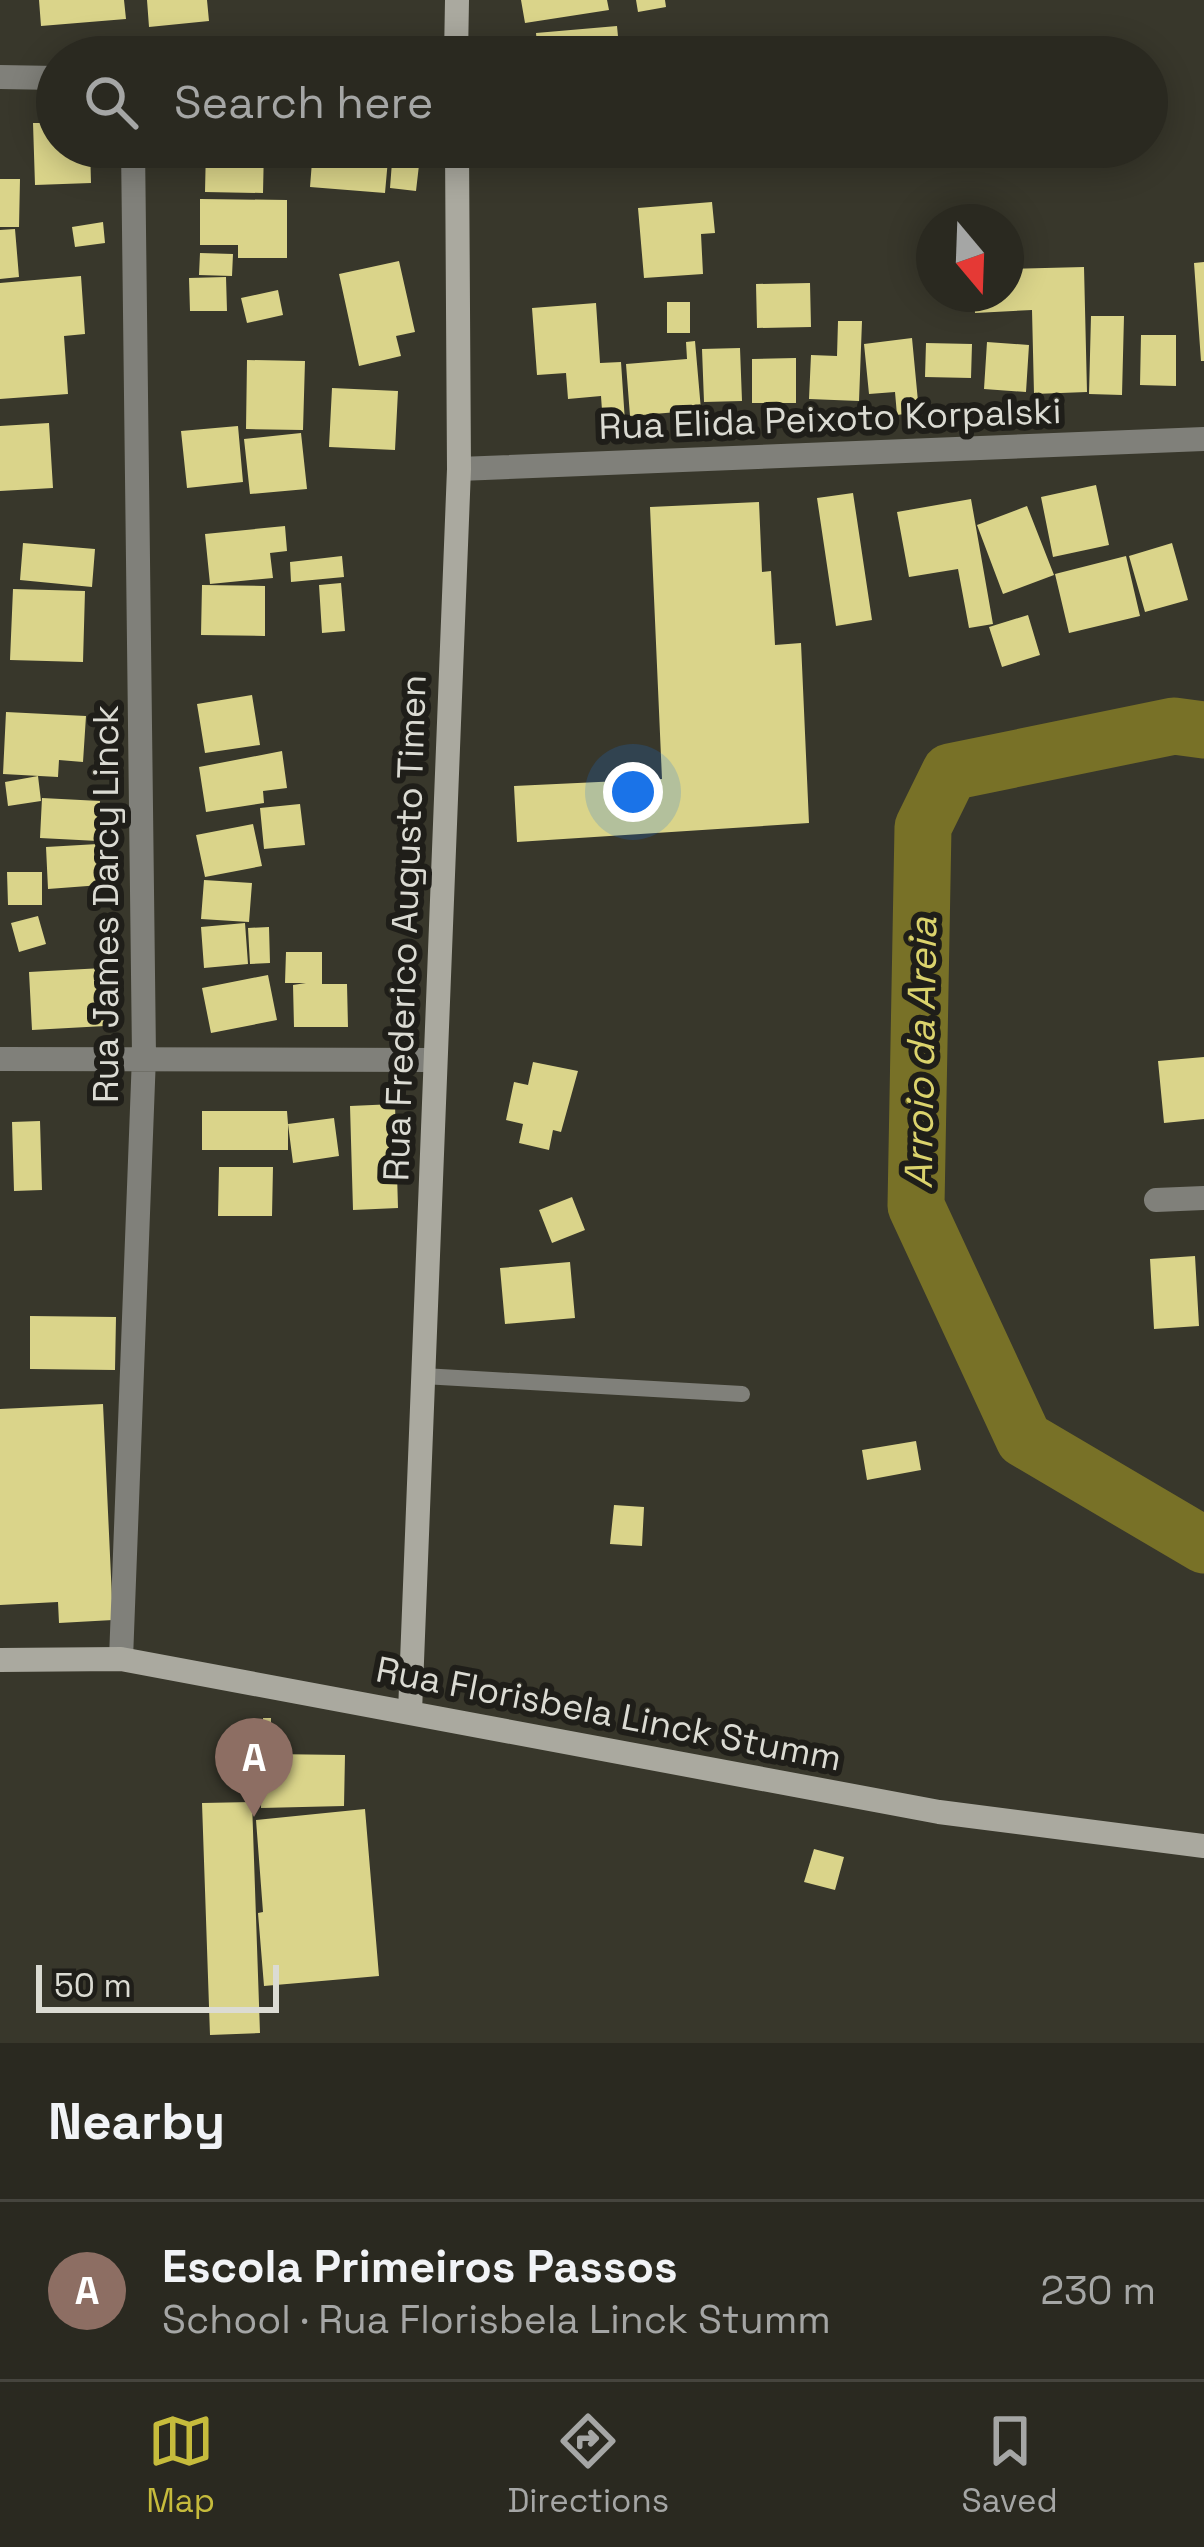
<!DOCTYPE html>
<meta charset="utf-8">
<style>
:root{--surface:#2a2920;--page:#36352d;--text:#f1f3f6;--muted:#a5a6a5;--line:#46453e;--accent:#c6bb3c}
body{margin:0;font-family:"Space Grotesk",sans-serif;background:var(--page);color:var(--text)}
.compass{position:absolute;left:916px;top:204px;width:108px;height:108px;border-radius:50%;background:var(--surface);box-shadow:0 6px 30px #0003;rotate:161deg}
.scale{position:absolute;left:36px;bottom:30px;width:243px;box-sizing:border-box;padding-left:12px;border:6px solid #dbdbd3;border-top:0;font-size:33px;line-height:42px;white-space:nowrap;color:#dbdbd3;-webkit-text-stroke:9px #1f1e19;paint-order:stroke}
.you{position:absolute;left:633px;top:792px;width:42px;height:42px;margin:-30px;border:9px solid #fff;border-radius:50%;background:#1a73e8;box-shadow:0 0 0 18px #1a73e833}
.badge{display:grid;place-items:center;width:78px;height:78px;border-radius:50%;background:var(--accent);color:#fff;font-size:39px;font-weight:700}
.pin{position:absolute;translate:-50% -99px;filter:drop-shadow(0 3px 6px #0008)}
.pin::after{content:'';position:absolute;top:63px;width:42px;height:36px;background:inherit;clip-path:polygon(0 0,100% 0,50% 100%)}
.list{margin:0;padding:0;list-style:none}
h2{display:flex;justify-content:space-between;align-items:center;height:156px;margin:0;padding:0 48px;font-size:51px}
h2 small{font-size:39px;font-weight:400;color:var(--muted)}
.list li{display:grid;grid-template-columns:78px 1fr auto;gap:36px;align-items:center;box-sizing:border-box;height:180px;padding:0 48px;border-top:3px solid var(--line)}
.list b{display:block;font-size:45px;white-space:nowrap}
.list p{margin:0;font-size:39px;white-space:nowrap;color:var(--muted)}
.list em{font-size:39px;font-style:normal;color:var(--muted)}
.icon{flex:none;width:66px;height:66px;fill:none;stroke:currentColor;stroke-width:2;stroke-linecap:round;stroke-linejoin:round}
.map{position:relative;flex:none;width:1204px;height:2043px;overflow:hidden}
.search{position:absolute;background:var(--surface);box-shadow:0 6px 30px #0003;left:36px;right:36px;top:36px;height:132px;display:flex;align-items:center;gap:30px;box-sizing:border-box;padding:0 42px;border-radius:66px;color:var(--muted);font-size:45px}
.sheet{height:336px;background:var(--surface)}
nav{display:flex;justify-content:space-around;align-items:center;box-sizing:border-box;height:168px;border-top:3px solid var(--line);background:var(--surface);font-size:33px;color:var(--muted)}
nav a{display:grid;justify-items:center;gap:6px}
nav .on{color:var(--accent)}
.map>svg:first-child{display:block}
.lines{fill:none;stroke-linecap:round;stroke-linejoin:round}
.river{stroke:#787127;stroke-width:57}
.building{fill:#dad48a}
.lane{stroke:#80807a;stroke-width:16}
.street{stroke:#80807a;stroke-width:24}
.secondary{stroke:#aaa99f;stroke-width:24}
.labels{text-anchor:middle;stroke-width:12;stroke-linejoin:round;paint-order:stroke}
.street-label{font-size:36px;fill:#dbdbd3;stroke:#1f1e19}
.water-label{font-size:39px;font-style:italic;fill:#dbd36c;stroke:#1f1e19}
</style>
<div class="map">
<svg width="1204" height="2043" viewBox="0 0 1204 2043">
<rect width="100%" height="100%" fill="#38372b"/>
<g class="lines">
<path class="river" d="M 1204,730 L 1174,726 L 950,772 L 923,827 L 916,1206 L 1024,1439 L 1204,1545"/>
</g>
<path class="building" d="M 39,0 L 124,0 L 126,19 L 41,26 Z
M 147,0 L 207,0 L 209,21 L 149,27 Z
M 521,0 L 607,0 L 609,10 L 525,23 Z
M 636,0 L 665,0 L 666,7 L 638,12 Z
M 617,26 L 620,57 L 538,57 L 536,33 Z
M 33,123 L 57,123 L 57,147 L 90,147 L 91,183 L 35,185 Z
M 206,147 L 264,147 L 263,193 L 205,192 Z
M 333,147 L 389,148 L 385,193 L 310,187 L 313,149 L 333,151 Z
M 392,162 L 419,165 L 416,191 L 390,188 Z
M 0,179 L 20,179 L 19,227 L 0,227 Z
M 200,199 L 287,200 L 287,258 L 238,258 L 238,245 L 200,245 Z
M 712,202 L 715,233 L 701,234 L 703,274 L 644,278 L 638,208 Z
M 103,222 L 105,243 L 75,247 L 72,227 Z
M 15,229 L 19,277 L 0,279 L 0,230 Z
M 200,253 L 233,254 L 232,276 L 199,275 Z
M 399,261 L 415,332 L 396,336 L 401,356 L 359,366 L 339,274 Z
M 1204,262 L 1204,361 L 1201,361 L 1194,263 Z
M 1084,267 L 1087,392 L 1034,394 L 1032,310 L 975,313 L 974,294 L 1006,294 L 1006,269 Z
M 81,276 L 85,334 L 64,336 L 68,394 L 0,399 L 0,283 Z
M 226,277 L 227,311 L 190,311 L 189,278 Z
M 810,283 L 811,327 L 757,328 L 756,284 Z
M 278,290 L 283,315 L 247,323 L 241,298 Z
M 667,302 L 690,302 L 690,333 L 667,333 Z
M 596,303 L 600,363 L 621,362 L 626,437 L 604,439 L 601,396 L 568,399 L 566,373 L 537,375 L 532,308 Z
M 1091,316 L 1124,316 L 1122,395 L 1089,394 Z
M 838,321 L 862,321 L 859,401 L 809,399 L 811,355 L 837,356 Z
M 1141,335 L 1176,335 L 1176,386 L 1140,385 Z
M 912,338 L 919,412 L 897,415 L 895,392 L 869,394 L 864,344 Z
M 695,341 L 701,410 L 630,416 L 626,364 L 687,359 L 686,342 Z
M 987,342 L 1029,345 L 1026,392 L 984,389 Z
M 926,343 L 972,344 L 971,378 L 925,377 Z
M 740,348 L 742,401 L 704,402 L 702,349 Z
M 796,358 L 796,403 L 752,403 L 752,359 Z
M 247,360 L 305,361 L 303,430 L 246,429 Z
M 332,388 L 398,391 L 395,450 L 329,447 Z
M 49,423 L 53,488 L 0,491 L 0,426 Z
M 238,426 L 243,482 L 187,488 L 181,431 Z
M 301,433 L 307,489 L 250,494 L 244,439 Z
M 1096,485 L 1109,545 L 1053,557 L 1041,497 Z
M 853,493 L 872,620 L 836,626 L 817,498 Z
M 971,499 L 993,624 L 969,628 L 958,569 L 909,577 L 897,512 Z
M 759,502 L 762,572 L 771,571 L 775,645 L 801,643 L 809,823 L 517,842 L 514,786 L 662,779 L 650,507 Z
M 1027,506 L 1054,575 L 1003,594 L 977,525 Z
M 285,526 L 287,551 L 270,553 L 273,578 L 210,584 L 205,534 Z
M 23,543 L 95,549 L 92,587 L 20,580 Z
M 1172,543 L 1188,600 L 1145,612 L 1129,556 Z
M 342,556 L 344,577 L 291,582 L 290,562 Z
M 1126,556 L 1140,616 L 1069,633 L 1055,574 Z
M 341,583 L 345,631 L 322,633 L 319,585 Z
M 202,585 L 265,586 L 265,636 L 201,635 Z
M 13,589 L 85,591 L 83,662 L 10,660 Z
M 1028,615 L 1040,655 L 1002,667 L 989,627 Z
M 252,695 L 260,745 L 205,753 L 197,704 Z
M 6,712 L 86,716 L 83,762 L 59,760 L 58,777 L 3,774 Z
M 282,751 L 287,788 L 263,791 L 264,803 L 206,812 L 199,767 Z
M 38,776 L 41,801 L 8,806 L 5,782 Z
M 42,798 L 100,801 L 98,841 L 40,838 Z
M 300,804 L 305,845 L 264,849 L 260,808 Z
M 253,824 L 262,866 L 205,877 L 196,835 Z
M 98,844 L 101,885 L 48,889 L 46,847 Z
M 7,872 L 42,872 L 42,905 L 8,905 Z
M 204,880 L 252,883 L 249,922 L 201,919 Z
M 38,916 L 46,944 L 19,952 L 11,923 Z
M 245,923 L 248,964 L 204,968 L 201,927 Z
M 269,927 L 270,963 L 250,964 L 248,928 Z
M 286,952 L 322,952 L 322,984 L 347,984 L 348,1027 L 294,1027 L 293,985 L 306,983 L 285,983 Z
M 103,968 L 105,1026 L 32,1030 L 29,972 Z
M 268,975 L 277,1020 L 211,1033 L 202,988 Z
M 1204,1057 L 1204,1119 L 1164,1123 L 1158,1061 Z
M 533,1062 L 578,1071 L 561,1132 L 553,1130 L 549,1150 L 519,1143 L 523,1124 L 506,1120 L 514,1082 L 528,1085 Z
M 395,1104 L 398,1208 L 353,1210 L 350,1106 Z
M 202,1111 L 287,1111 L 288,1124 L 334,1118 L 339,1156 L 293,1163 L 288,1124 L 288,1150 L 202,1150 Z
M 40,1121 L 42,1190 L 14,1191 L 12,1122 Z
M 219,1167 L 273,1167 L 272,1216 L 218,1216 Z
M 572,1197 L 585,1230 L 552,1243 L 539,1210 Z
M 1195,1256 L 1199,1326 L 1154,1329 L 1150,1259 Z
M 570,1262 L 575,1318 L 505,1324 L 500,1268 Z
M 30,1316 L 116,1317 L 115,1370 L 30,1369 Z
M 103,1404 L 113,1620 L 59,1623 L 58,1602 L 0,1605 L 0,1409 Z
M 916,1441 L 921,1470 L 867,1480 L 862,1450 Z
M 614,1505 L 644,1507 L 642,1546 L 610,1544 Z
M 263,1718 L 271,1718 L 270,1754 L 345,1755 L 344,1806 L 261,1808 Z
M 252,1802 L 260,2033 L 210,2035 L 202,1803 Z
M 365,1809 L 379,1976 L 264,1986 L 258,1913 L 263,1912 L 256,1820 Z
M 814,1849 L 844,1857 L 835,1890 L 804,1882 Z"/>
<g class="lines">
<path class="lane" d="M 423,1376 L 742,1394"/>
<path class="street" d="M 0,77 L 57,78
M 459,469 L 1204,439
M 0,1059 L 434,1060
M 1156,1200 L 1204,1198
M 121,1659 L 144,1056 L 133,147"/>
<path class="secondary" d="M 456,57 L 457,0
M 0,1660 L 121,1659 L 939,1812 L 1204,1846
M 410,1712 L 459,469 L 457,147"/>
</g>
<g class="labels">
<g class="street-label">
<text transform="translate(830 418) rotate(-2)" y="13">Rua Elida Peixoto Korpalski</text>
<text transform="translate(105 904) rotate(-90)" y="13">Rua James Darcy Linck</text>
<text transform="translate(404 928) rotate(-88)" y="13">Rua Frederico Augusto Timen</text>
<text transform="translate(609 1713) rotate(11)" y="13">Rua Florisbela Linck Stumm</text>
</g>
<g class="water-label">
<text transform="translate(920 1053) rotate(-89)" y="14">Arroio da Areia</text>
</g>
</g>
</svg>
<svg class="compass" viewBox="-18 -18 36 36"><path d="M0-13l5 13h-10z" fill="#e53935"/><path d="M0 13l5-13h-10z" fill="#a5a6a5"/></svg>
<div class="scale">50 m</div>
<div class="you"></div>
<div class="pin badge" style="left:254px;top:1817px;background:#8d6e63">A</div>
<div class="search"><svg class="icon" aria-label="search" viewBox="0 0 24 24"><circle cx="10" cy="10" r="6"/><path d="M15 15l6 6"/></svg>Search here</div>
</div>
<section class="sheet">
<h2>Nearby<small></small></h2>
<ul class="list">
<li><span class="badge" style="background:#8d6e63">A</span><div><b>Escola Primeiros Passos</b><p>School · Rua Florisbela Linck Stumm</p></div><em>230 m</em></li>
</ul>
</section>
<nav>
<a class="on"><svg class="icon" aria-label="map" viewBox="0 0 24 24"><path d="M3 6l6-2 6 2 6-2v14l-6 2-6-2-6 2zM9 4v14M15 6v14"/></svg>Map</a>
<a><svg class="icon" aria-label="directions" viewBox="0 0 24 24"><path d="M12 3l9 9-9 9-9-9zM9 14v-3h6M13 9l2 2-2 2"/></svg>Directions</a>
<a><svg class="icon" aria-label="saved" viewBox="0 0 24 24"><path d="M7 4h10v16l-5-4-5 4z"/></svg>Saved</a>
</nav>
